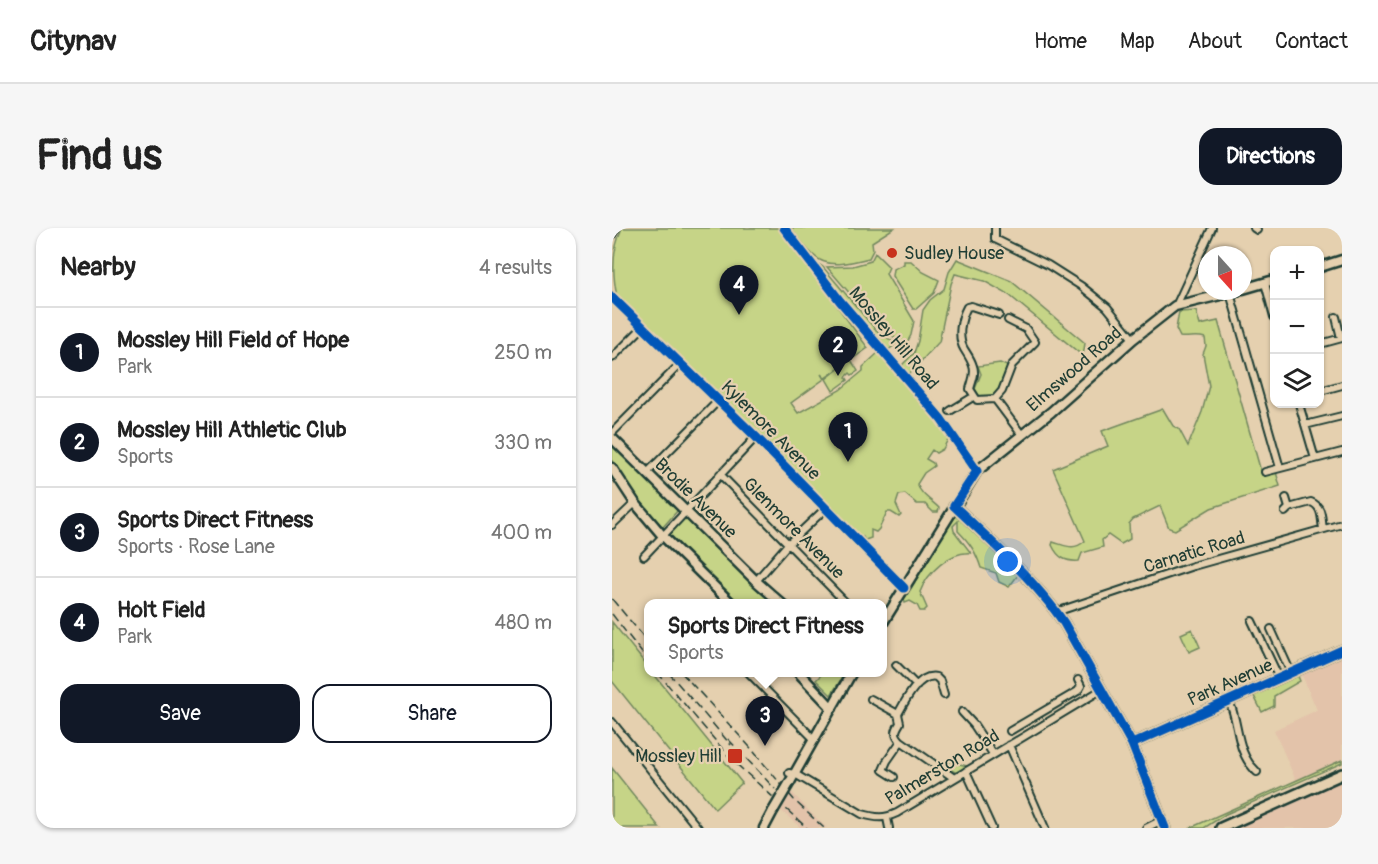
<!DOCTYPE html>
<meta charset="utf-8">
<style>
:root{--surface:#fff;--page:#f6f6f6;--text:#222;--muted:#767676;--line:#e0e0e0;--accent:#111827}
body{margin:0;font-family:Pangolin,sans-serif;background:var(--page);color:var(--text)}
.controls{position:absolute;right:18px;top:18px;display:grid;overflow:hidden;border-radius:12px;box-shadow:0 2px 4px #0004}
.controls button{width:54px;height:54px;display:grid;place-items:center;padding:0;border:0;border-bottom:2px solid var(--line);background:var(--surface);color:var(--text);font:30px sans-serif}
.compass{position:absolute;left:586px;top:18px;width:54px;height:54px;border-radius:50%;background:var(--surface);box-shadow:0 2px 4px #0004;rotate:159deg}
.you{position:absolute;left:396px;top:334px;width:21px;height:21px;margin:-15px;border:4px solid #fff;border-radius:50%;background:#1a73e8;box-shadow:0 0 0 9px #1a73e833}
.badge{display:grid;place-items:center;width:39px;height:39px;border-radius:50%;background:var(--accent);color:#fff;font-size:20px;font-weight:700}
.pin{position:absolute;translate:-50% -50px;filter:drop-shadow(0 2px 3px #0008)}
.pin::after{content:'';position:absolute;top:32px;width:21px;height:18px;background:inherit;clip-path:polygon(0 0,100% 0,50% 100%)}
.popup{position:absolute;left:32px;top:371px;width:243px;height:78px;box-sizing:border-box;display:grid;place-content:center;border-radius:12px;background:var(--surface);filter:drop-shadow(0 2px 4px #0005);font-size:20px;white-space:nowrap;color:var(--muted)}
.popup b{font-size:22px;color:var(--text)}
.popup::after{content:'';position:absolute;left:50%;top:100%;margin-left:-12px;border:12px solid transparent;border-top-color:var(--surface)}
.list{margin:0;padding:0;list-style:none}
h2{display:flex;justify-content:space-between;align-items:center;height:78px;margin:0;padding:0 24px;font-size:26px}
h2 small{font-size:20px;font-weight:400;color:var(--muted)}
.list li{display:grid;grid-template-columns:39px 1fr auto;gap:18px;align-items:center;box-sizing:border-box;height:90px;padding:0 24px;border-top:2px solid var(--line)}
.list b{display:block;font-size:22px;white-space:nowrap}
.list p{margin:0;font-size:20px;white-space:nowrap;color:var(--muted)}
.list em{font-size:20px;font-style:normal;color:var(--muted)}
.actions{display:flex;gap:12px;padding:18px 24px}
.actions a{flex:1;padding:14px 0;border:2px solid var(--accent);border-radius:18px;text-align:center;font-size:21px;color:var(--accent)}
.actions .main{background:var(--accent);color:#fff}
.icon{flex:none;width:33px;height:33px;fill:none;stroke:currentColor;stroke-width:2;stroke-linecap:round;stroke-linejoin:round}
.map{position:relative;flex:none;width:730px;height:600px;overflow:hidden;border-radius:18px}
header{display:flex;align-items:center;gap:36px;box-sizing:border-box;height:84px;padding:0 30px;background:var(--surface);border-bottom:2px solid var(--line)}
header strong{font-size:28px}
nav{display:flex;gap:33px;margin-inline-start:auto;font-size:21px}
.intro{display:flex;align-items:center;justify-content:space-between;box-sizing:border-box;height:144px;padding:0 36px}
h1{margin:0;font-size:42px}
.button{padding:15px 27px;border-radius:18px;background:var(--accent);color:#fff;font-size:21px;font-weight:700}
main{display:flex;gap:36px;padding:0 36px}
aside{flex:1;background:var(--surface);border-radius:18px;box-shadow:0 2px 4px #0004}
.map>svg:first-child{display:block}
.built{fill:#e3c3aa}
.green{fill:#c6d487;stroke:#72885e;stroke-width:1.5}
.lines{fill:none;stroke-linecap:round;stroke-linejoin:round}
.street-casing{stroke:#1f3d34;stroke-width:10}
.secondary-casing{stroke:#1f3d34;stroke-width:13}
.primary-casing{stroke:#1f3d34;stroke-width:14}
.street{stroke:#e5d0af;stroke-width:6}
.secondary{stroke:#e5d0af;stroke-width:8}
.primary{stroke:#e5d0af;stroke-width:9}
.rail{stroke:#1f3d34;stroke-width:1.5;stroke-dasharray:9 4.5;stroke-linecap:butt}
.secondary-bridge-casing{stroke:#1f3d34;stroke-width:13;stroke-linecap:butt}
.secondary-bridge{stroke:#e5d0af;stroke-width:8}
.cycleway-casing{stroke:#e5d0af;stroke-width:13}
.cycleway{stroke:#0057b8;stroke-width:9}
.poi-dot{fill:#c8321e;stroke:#e5d0af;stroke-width:2}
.labels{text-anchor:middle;stroke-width:4.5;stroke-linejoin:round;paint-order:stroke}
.poi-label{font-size:18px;fill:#1f3d34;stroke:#e5d0af;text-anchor:start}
.street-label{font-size:18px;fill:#1f3d34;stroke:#e5d0af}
</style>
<header>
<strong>Citynav</strong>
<nav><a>Home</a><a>Map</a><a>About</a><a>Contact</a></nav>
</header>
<div class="intro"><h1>Find us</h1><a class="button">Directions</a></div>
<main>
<aside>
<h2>Nearby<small>4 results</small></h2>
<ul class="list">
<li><span class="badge">1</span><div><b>Mossley Hill Field of Hope</b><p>Park</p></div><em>250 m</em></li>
<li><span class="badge">2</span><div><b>Mossley Hill Athletic Club</b><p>Sports</p></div><em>330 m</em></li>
<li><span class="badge">3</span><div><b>Sports Direct Fitness</b><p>Sports · Rose Lane</p></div><em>400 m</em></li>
<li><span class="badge">4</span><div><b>Holt Field</b><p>Park</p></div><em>480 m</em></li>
</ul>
<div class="actions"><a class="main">Save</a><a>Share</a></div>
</aside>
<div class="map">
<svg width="730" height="600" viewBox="0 0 730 600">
<rect width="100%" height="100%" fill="#e5d0af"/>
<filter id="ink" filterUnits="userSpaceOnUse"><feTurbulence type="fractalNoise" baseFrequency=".0167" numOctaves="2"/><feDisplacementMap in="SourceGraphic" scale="12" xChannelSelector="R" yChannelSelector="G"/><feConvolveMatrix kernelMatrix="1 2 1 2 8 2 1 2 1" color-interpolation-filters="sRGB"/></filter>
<g filter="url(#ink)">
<path class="built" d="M 730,427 L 730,535 L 685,555 L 662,502 L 705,482 L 689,445 Z
M 730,546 L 730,600 L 609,600 Z
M 178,562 L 200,586 L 215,600 L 189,600 L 167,581 Z"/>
<path class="green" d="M 10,0 L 167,0 L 256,120 L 239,132 L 246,143 L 240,147 L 238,145 L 234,149 L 236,152 L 221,163 L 214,151 L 229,139 L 213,150 L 209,146 L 212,151 L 179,175 L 186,185 L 228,162 L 251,143 L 251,139 L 267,124 L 322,189 L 328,192 L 327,194 L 337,209 L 331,221 L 324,225 L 320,222 L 314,231 L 321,235 L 322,238 L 312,245 L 305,256 C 309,267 319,272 327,280 L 326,284 L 321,284 L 313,276 L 305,276 L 293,266 L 287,267 L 284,276 L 289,287 L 287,289 L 279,284 L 275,284 L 267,301 L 264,304 L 259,302 L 259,310 L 253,312 L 251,309 L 250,311 L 5,68 C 0,45 0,22 10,0 Z
M 179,0 L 282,0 L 260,14 L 261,22 L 257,30 C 210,42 207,37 179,0 Z
M 263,25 L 277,39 L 274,46 L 302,93 L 299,107 L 291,122 L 286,112 L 265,97 L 215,39 L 241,38 L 259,33 Z
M 200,31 L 211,39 L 264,102 L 284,116 L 275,123 L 269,117 Z
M 345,31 L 399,53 L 473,115 L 471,128 L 397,67 L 372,53 L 343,46 L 339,56 L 327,114 L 297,146 L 291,139 L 291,136 L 302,125 L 306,113 L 311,82 L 318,72 L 332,61 L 337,44 Z
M 292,33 L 299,33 L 311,44 L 327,52 L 322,65 L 304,81 L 301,81 L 280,48 L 281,41 L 292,36 Z
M 584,83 L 588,97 L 606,93 L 650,247 L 664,244 L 668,258 L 599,280 L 563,302 L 557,300 L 548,278 L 521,291 L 517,296 L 518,311 L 509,316 L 496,307 L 490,312 L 491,319 L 470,325 L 467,333 C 454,334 446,330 440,317 L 441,314 C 455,318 461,323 473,313 L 441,241 L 496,218 L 490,203 L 551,181 L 561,198 L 567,201 L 576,218 L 590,184 L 597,158 L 591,126 L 594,118 L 593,110 C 585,107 577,110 568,109 L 564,101 L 567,84 Z
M 388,135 L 397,139 C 390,152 386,174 368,170 L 363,161 L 369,146 L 366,138 Z
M 0,216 L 66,282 L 51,299 L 29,276 L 0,233 Z
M 342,285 L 344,285 L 400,339 L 406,347 L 397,359 L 387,354 L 384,345 L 369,340 C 364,324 358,315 346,303 L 346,293 L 341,298 L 342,303 L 359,325 C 338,323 315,345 308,364 L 315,380 L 312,383 L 308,383 L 305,377 L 298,373 L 293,375 L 288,357 Z
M 73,288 L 135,351 L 162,375 L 126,375 L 56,306 Z
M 0,394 L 36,439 L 36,444 L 41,445 L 130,555 L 103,581 L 0,453 Z
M 580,401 L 588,419 L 577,424 L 569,406 Z
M 211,445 L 233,445 L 219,467 L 204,452 Z
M 685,446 L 688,453 L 662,468 L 662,478 L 650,484 L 641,466 Z
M 730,532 L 730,535 L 614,586 L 592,600 L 578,600 Z
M 337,533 L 355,538 L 345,545 L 333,539 Z
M 0,540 L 48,600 L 0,600 Z"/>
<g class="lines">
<defs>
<path id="street" d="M 172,0 L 228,73 L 329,191 L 365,243
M 383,0 L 383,11 L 436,37 L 469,58 L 495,79 L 521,111
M 642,0 L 645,2
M 0,7 L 4,0
M 653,55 L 662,89
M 618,65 L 668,240
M 0,69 L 144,209 L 292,360
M 564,78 L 600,0
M 387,87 L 359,78 L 355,79 C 349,90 345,109 352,121 C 355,126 359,131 361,138 C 364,146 360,153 358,161 L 365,172 L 383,171 L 390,163 L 400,137 L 423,114 L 414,101 L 396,92
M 724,89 L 729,110
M 708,116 L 730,110
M 0,130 L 31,99
M 708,163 L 730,157
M 383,171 L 410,207
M 687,176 L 703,231
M 338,183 L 361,169
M 693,197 L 730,188
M 0,205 L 68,136
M 653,244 L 730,224
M 35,245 L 106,173
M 108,246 L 235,376
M 677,280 L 699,274 C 711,279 709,290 711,301
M 673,284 L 677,280 L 674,270
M 0,297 L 23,275
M 32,328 L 144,209
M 144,353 L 176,316 L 214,280
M 444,384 L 581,338 L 730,296
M 640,393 L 667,450
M 659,401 L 679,445
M 284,437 L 305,458
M 136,444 L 203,512
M 332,467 L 328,453 L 324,449 C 307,445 293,473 286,486 L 288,495 C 283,503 282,506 289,513 L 342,550
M 259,471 L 286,486
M 617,473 C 628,496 623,524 645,544
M 350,484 L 362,497 L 381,526
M 0,494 L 86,600
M 398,503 L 466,463 L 469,458 L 466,452
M 397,517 L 433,600
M 354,543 L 380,600
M 177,545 L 183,546 L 250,586 C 264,590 272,591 285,585 L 489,462
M 282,549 L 271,542 L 275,533 L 289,513
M 275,590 L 277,600
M 534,600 L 550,592"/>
<path id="secondary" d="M 708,39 L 730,32
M 631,61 L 662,52
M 0,210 L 144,353 L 170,376
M 0,240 L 23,275 L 50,307 L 120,376
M 342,278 C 377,311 425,355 452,395 L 520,516 L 553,600
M 270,396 L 365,243 L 439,184 L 521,111 L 563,78 L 625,63
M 186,444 L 220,480
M 520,516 L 730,422
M 178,554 L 240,444
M 152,600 L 161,583"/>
<path id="primary" d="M 609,600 L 730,546"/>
</defs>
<use href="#street" class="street-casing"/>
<use href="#secondary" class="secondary-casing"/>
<use href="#primary" class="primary-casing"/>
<use href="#street" class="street"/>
<use href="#secondary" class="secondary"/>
<use href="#primary" class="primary"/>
<path class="rail" d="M 0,371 L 36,414
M 0,386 L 36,433
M 45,444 L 119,531 L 195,600
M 56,444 L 119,517
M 69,444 L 137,518 L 183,573 L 212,600
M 116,511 L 163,561"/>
<defs>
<path id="secondary-bridge" d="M 161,583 L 178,554"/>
</defs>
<use href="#secondary-bridge" class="secondary-bridge-casing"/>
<use href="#secondary-bridge" class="secondary-bridge"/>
<defs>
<path id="cycleway" d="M 172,0 L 228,73 L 329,191 L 365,243 L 342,278 C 377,311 425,355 452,395 L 520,516 L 553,600
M 0,69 L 144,209 L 292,360
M 520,516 L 730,422"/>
</defs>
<use href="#cycleway" class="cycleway-casing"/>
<use href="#cycleway" class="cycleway"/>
</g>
</g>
<g class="poi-dot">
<circle cx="280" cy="25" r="6"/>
<rect x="115" y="520" width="16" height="16" rx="3"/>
</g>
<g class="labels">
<g class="poi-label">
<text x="292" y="31">Sudley House</text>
<text x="110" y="534" text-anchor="end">Mossley Hill</text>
</g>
<g class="street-label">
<text transform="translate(282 110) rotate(50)" y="6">Mossley Hill Road</text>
<text transform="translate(462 141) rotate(-41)" y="6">Elmswood Road</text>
<text transform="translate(159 202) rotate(45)" y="6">Kylemore Avenue</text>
<text transform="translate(84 270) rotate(44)" y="6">Brodie Avenue</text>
<text transform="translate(182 300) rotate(45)" y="6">Glenmore Avenue</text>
<text transform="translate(582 324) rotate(-17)" y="6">Carnatic Road</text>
<text transform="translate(618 454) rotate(-24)" y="6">Park Avenue</text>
<text transform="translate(330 539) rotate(-31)" y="6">Palmerston Road</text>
</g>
</g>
</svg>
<div class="controls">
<button>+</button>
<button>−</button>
<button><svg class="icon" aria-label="layers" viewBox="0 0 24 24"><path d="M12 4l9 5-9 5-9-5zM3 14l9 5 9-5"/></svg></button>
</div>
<svg class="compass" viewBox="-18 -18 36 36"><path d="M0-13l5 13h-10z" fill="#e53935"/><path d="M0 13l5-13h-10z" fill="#767676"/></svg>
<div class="you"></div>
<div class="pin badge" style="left:236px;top:234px">1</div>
<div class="pin badge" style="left:226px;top:148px">2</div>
<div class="pin badge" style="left:153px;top:518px">3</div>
<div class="popup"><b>Sports Direct Fitness</b>Sports</div>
<div class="pin badge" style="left:127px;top:87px">4</div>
</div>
</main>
